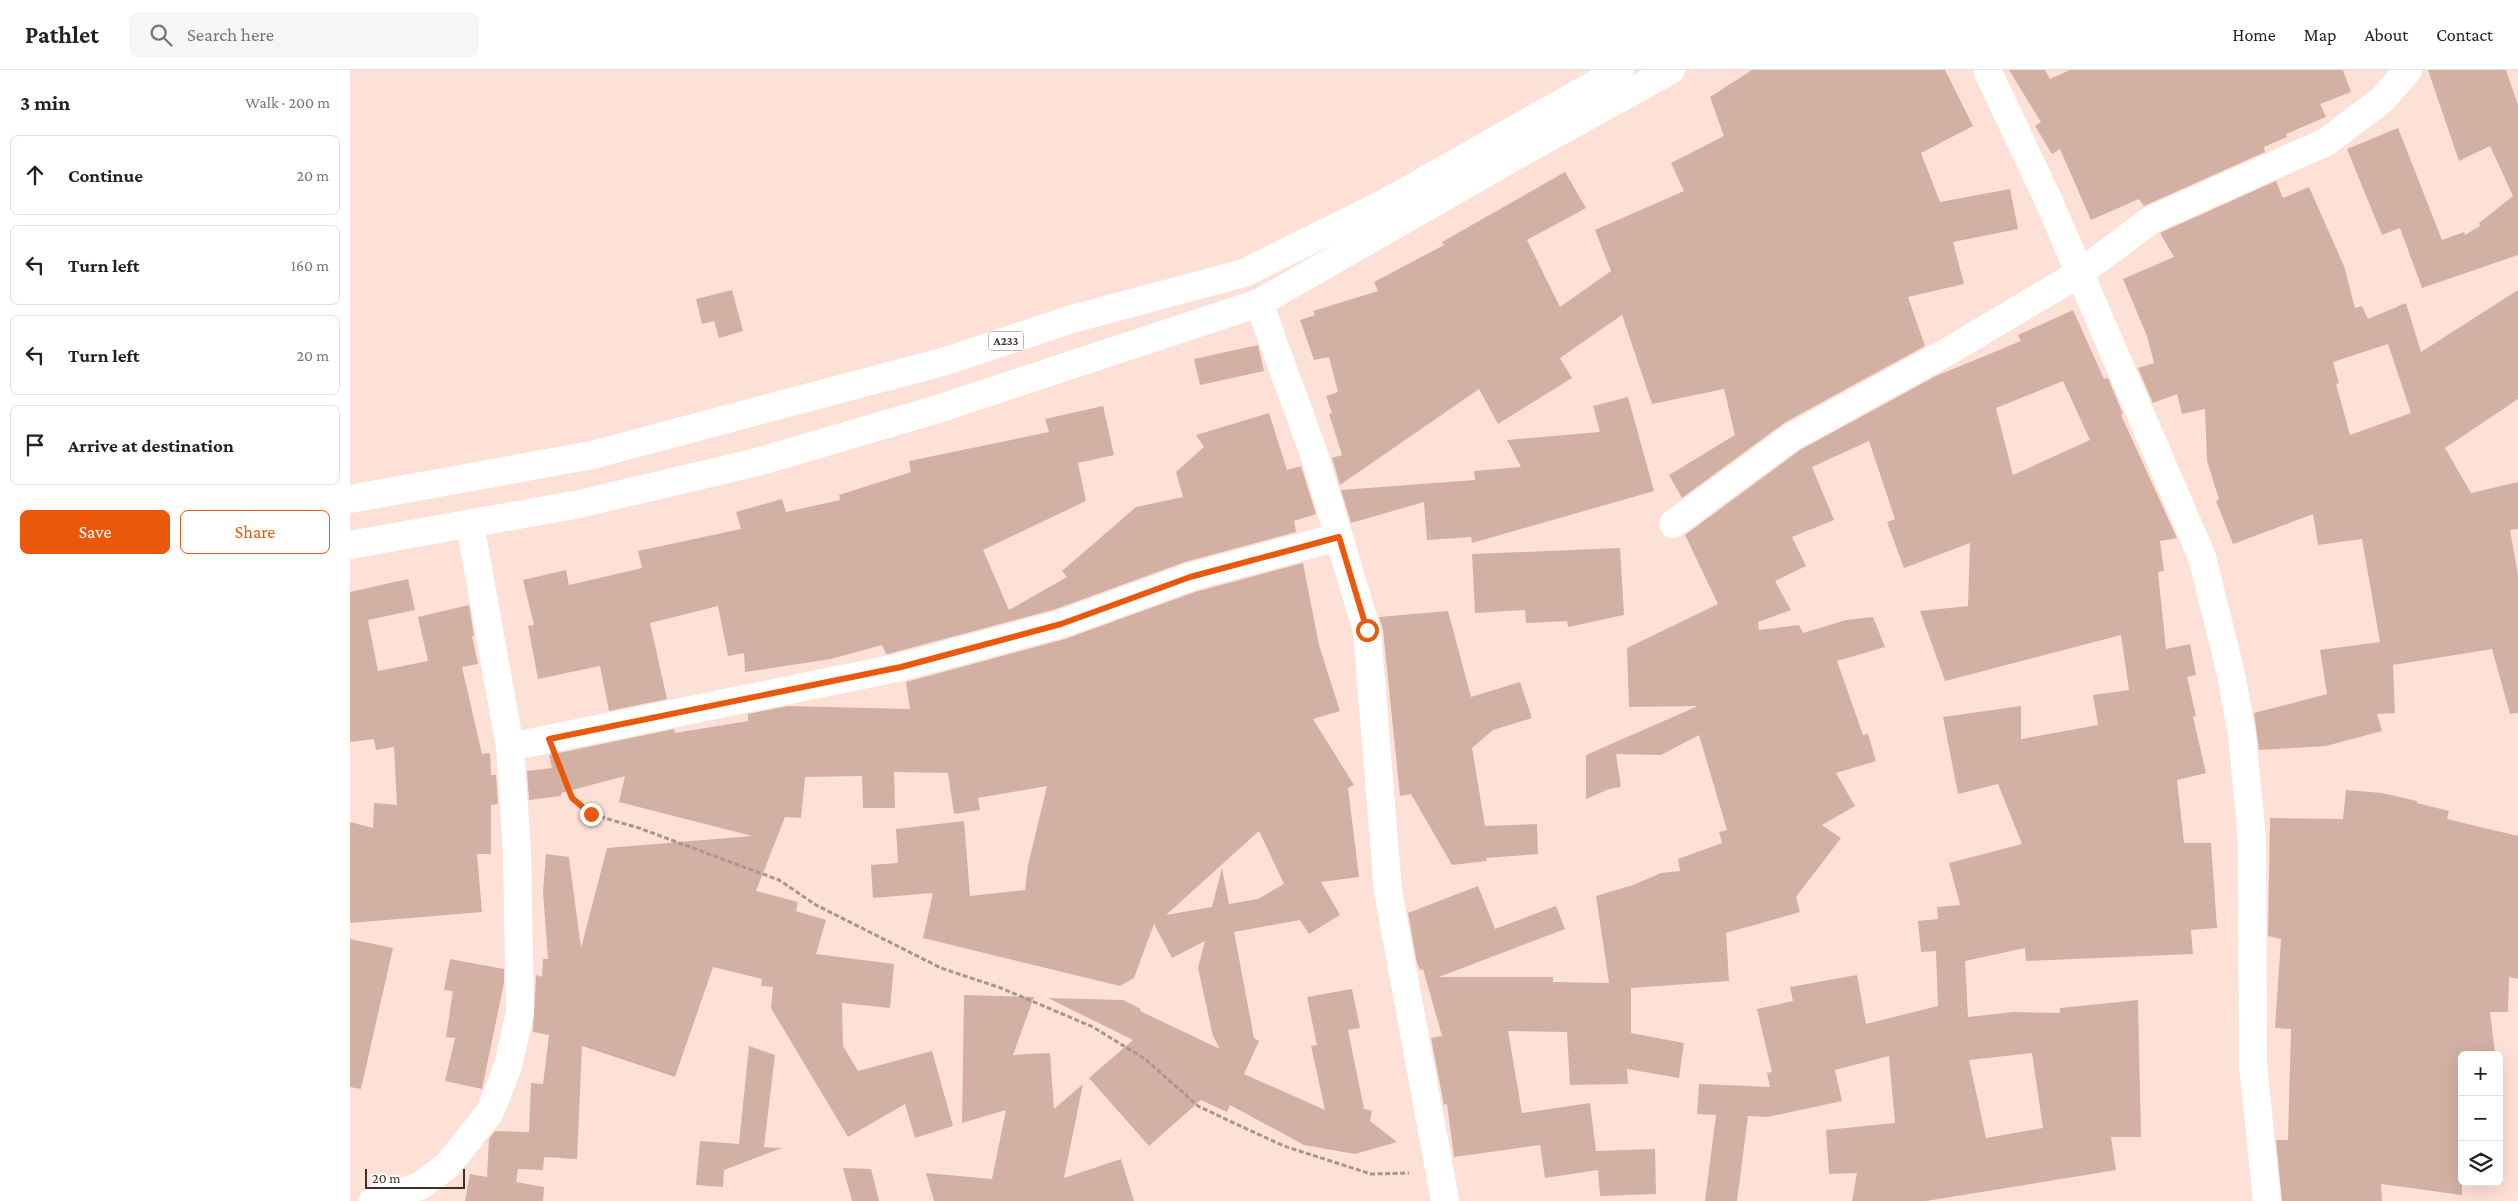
<!DOCTYPE html>
<meta charset="utf-8">
<style>
:root{--surface:#fff;--page:#f6f6f6;--text:#222;--muted:#767676;--line:#e0e0e0;--accent:#ea580c}
body{margin:0;font-family:"Crimson Pro",serif;background:var(--page);color:var(--text)}
.controls{position:absolute;right:15px;bottom:15px;display:grid;overflow:hidden;border-radius:8px;box-shadow:0 5px 20px #0002}
.controls button{width:45px;height:45px;display:grid;place-items:center;padding:0;border:0;border-bottom:1px solid var(--line);background:var(--surface);color:var(--text);font:25px sans-serif}
.scale{position:absolute;left:15px;bottom:12px;width:100px;box-sizing:border-box;padding-left:5px;border:2px solid #3d2f2a;border-top:0;font-size:14px;line-height:18px;white-space:nowrap;color:#3d2f2a;-webkit-text-stroke:4px #fff;paint-order:stroke}
.stop{position:absolute;width:15px;height:15px;margin:-11px;border:4px solid #ea580c;border-radius:50%;background:#fff}
.stop.end{background:#ea580c;border-color:#fff;box-shadow:0 1px 5px #0008}
.list{margin:0;padding:0;list-style:none}
h2{display:flex;justify-content:space-between;align-items:center;height:65px;margin:0;padding:0 20px;font-size:21px}
h2 small{font-size:16px;font-weight:400;color:var(--muted)}
.list li{display:grid;grid-template-columns:32px 1fr auto;gap:15px;align-items:center;box-sizing:border-box;height:80px;margin:0 10px 10px;padding:0 10px;border:1px solid var(--line);border-radius:8px}
.list b{display:block;font-size:19px;white-space:nowrap}
.list em{font-size:16px;font-style:normal;color:var(--muted)}
.actions{display:flex;gap:10px;padding:15px 20px}
.actions a{flex:1;padding:11px 0;border:1px solid var(--accent);border-radius:8px;text-align:center;font-size:18px;color:var(--accent)}
.actions .main{background:var(--accent);color:#fff}
.icon{flex:none;width:28px;height:28px;fill:none;stroke:currentColor;stroke-width:2;stroke-linecap:round;stroke-linejoin:round}
.map{position:relative;flex:none;width:2168px;height:1131px;overflow:hidden}
header{display:flex;align-items:center;gap:30px;box-sizing:border-box;height:70px;padding:0 25px;background:var(--surface);border-bottom:1px solid var(--line)}
header strong{font-size:24px}
nav{display:flex;gap:28px;margin-inline-start:auto;font-size:18px}
.search{width:350px;height:45px;background:var(--page);display:flex;align-items:center;gap:12px;box-sizing:border-box;padding:0 18px;border-radius:8px;color:var(--muted);font-size:19px}
main{display:flex}
aside{flex:1;background:var(--surface)}
.map>svg:first-child{display:block}
.building{fill:#d3b0a4;fill-rule:evenodd}
.lines{fill:none;stroke-linecap:round;stroke-linejoin:round}
.path{stroke:#ab958c;stroke-width:3;stroke-dasharray:5 2.5;stroke-linecap:butt}
.street{stroke:#fff;stroke-width:28}
.highway{stroke:#fff;stroke-width:28}
.route{stroke:#ea580c;stroke-width:6}
.labels{text-anchor:middle;stroke-width:4;stroke-linejoin:round;paint-order:stroke}
.shield{fill:#fff;stroke:#776d6a;stroke-width:1}
.shield-label{font-size:12px;font-weight:bold;fill:#3d2f2a}
</style>
<header>
<strong>Pathlet</strong>
<div class="search"><svg class="icon" aria-label="search" viewBox="0 0 24 24"><circle cx="10" cy="10" r="6"/><path d="M15 15l6 6"/></svg>Search here</div>
<nav><a>Home</a><a>Map</a><a>About</a><a>Contact</a></nav>
</header>
<main>
<aside>
<h2>3 min<small>Walk · 200 m</small></h2>
<ul class="list">
<li><svg class="icon" aria-label="ahead" viewBox="0 0 24 24"><path d="M12 20V5M6 11l6-6 6 6"/></svg><div><b>Continue</b></div><em>20 m</em></li>
<li><svg class="icon" aria-label="left" viewBox="0 0 24 24"><path d="M17 20v-9H6M10 6l-5 5 5 5"/></svg><div><b>Turn left</b></div><em>160 m</em></li>
<li><svg class="icon" aria-label="left" viewBox="0 0 24 24"><path d="M17 20v-9H6M10 6l-5 5 5 5"/></svg><div><b>Turn left</b></div><em>20 m</em></li>
<li><svg class="icon" aria-label="arrive" viewBox="0 0 24 24"><path d="M6 21V4h12l-3 4 3 4H6"/></svg><div><b>Arrive at destination</b></div></li>
</ul>
<div class="actions"><a class="main">Save</a><a>Share</a></div>
</aside>
<div class="map">
<svg width="2168" height="1131" viewBox="0 0 2168 1131">
<rect width="100%" height="100%" fill="#fee1d6"/>
<path class="building" d="M 1402,0 L 1595,0 L 1623,56 L 1571,83 L 1590,132 L 1660,119 L 1668,159 L 1603,172 L 1614,214 L 1558,227 L 1575,276 L 1434,353 L 1332,428 L 1319,405 L 1385,365 L 1374,319 L 1302,334 L 1272,245 L 1210,288 L 1222,308 L 1148,354 L 1129,319 L 990,415 L 982,388 L 992,385 L 979,344 L 982,343 L 976,326 L 988,322 L 979,287 L 964,290 L 950,250 L 965,245 L 963,241 L 1028,221 L 1024,212 L 1094,175 L 1092,172 L 1215,102 L 1236,138 L 1177,170 L 1210,237 L 1261,201 L 1245,160 L 1334,121 L 1321,93 L 1374,66 L 1360,27 Z
M 1659,0 L 1695,0 L 1700,9 L 1720,0 L 1993,0 L 2001,22 L 1970,34 L 1976,47 L 1936,64 L 1937,67 L 1914,77 L 1915,82 L 1794,136 L 1789,129 L 1741,150 L 1710,79 L 1702,84 L 1685,56 L 1691,52 Z
M 2078,0 L 2156,0 L 2168,35 L 2168,185 L 2072,218 L 2050,158 L 2032,165 L 1997,79 L 2048,58 L 2092,170 L 2114,162 L 2115,165 L 2130,156 L 2129,153 L 2163,126 L 2140,76 L 2109,91 Z
M 1926,111 L 1933,128 L 1959,117 L 1994,196 L 2005,238 L 2012,236 L 2018,249 L 2056,233 L 2071,282 L 2168,220 L 2168,329 L 2095,378 L 2121,423 L 2168,412 L 2168,459 L 2160,460 L 2168,505 L 2168,643 L 2160,644 L 2142,579 L 2043,595 L 2045,643 L 2027,644 L 2032,661 L 1976,676 L 1909,680 L 1904,643 L 1977,624 L 1970,580 L 2030,572 L 2012,469 L 1968,475 L 1963,444 L 1883,474 L 1866,431 L 1869,429 L 1857,391 L 1855,339 L 1832,344 L 1827,324 L 1803,333 L 1788,298 L 1804,293 L 1797,266 L 1773,209 L 1824,187 L 1810,163 ZM 2038,274 L 2061,343 L 2000,365 L 1986,314 L 1989,313 L 1983,292 Z
M 382,220 L 393,261 L 369,268 L 364,251 L 352,254 L 346,229 Z
M 1723,240 L 1754,309 L 1758,308 L 1773,344 L 1771,345 L 1827,468 L 1810,471 L 1814,501 L 1808,502 L 1816,579 L 1840,574 L 1846,605 L 1837,607 L 1846,646 L 1843,647 L 1856,703 L 1827,710 L 1834,773 L 1861,773 L 1867,858 L 1841,860 L 1843,884 L 1676,891 L 1675,878 L 1615,891 L 1618,947 L 1663,942 L 1710,943 L 1710,938 L 1788,930 L 1791,1067 L 1761,1067 L 1766,1100 L 1576,1131 L 1502,1131 L 1507,1103 L 1479,1104 L 1476,1060 L 1545,1053 L 1539,986 L 1485,1000 L 1492,1031 L 1417,1047 L 1398,1046 L 1387,1131 L 1355,1131 L 1366,1045 L 1347,1044 L 1349,1014 L 1420,1017 L 1417,1003 L 1422,1002 L 1407,939 L 1443,931 L 1440,917 L 1507,905 L 1516,954 L 1588,936 L 1586,881 L 1571,882 L 1568,851 L 1588,849 L 1587,837 L 1610,835 L 1599,793 L 1672,774 L 1648,714 L 1608,724 L 1593,647 L 1671,636 L 1671,669 L 1748,655 L 1743,625 L 1779,620 L 1771,565 L 1595,611 L 1570,541 L 1618,536 L 1620,473 L 1554,498 L 1537,452 L 1545,449 L 1519,371 L 1462,397 L 1484,450 L 1442,467 L 1456,496 L 1425,511 L 1441,540 L 1408,552 L 1409,560 L 1449,555 L 1453,563 L 1496,550 L 1523,547 L 1535,577 L 1487,591 L 1513,665 L 1518,664 L 1526,691 L 1486,703 L 1505,736 L 1472,755 L 1491,768 L 1446,827 L 1450,842 L 1376,863 L 1379,911 L 1281,918 L 1281,963 L 1334,973 L 1329,1008 L 1277,999 L 1278,1014 L 1220,1015 L 1217,962 L 1158,961 L 1172,1043 L 1240,1033 L 1246,1081 L 1305,1079 L 1306,1124 L 1250,1126 L 1248,1100 L 1195,1108 L 1190,1075 L 1104,1087 L 1097,1034 L 1094,1035 L 1081,968 L 1092,966 L 1073,899 L 1070,900 L 1067,893 L 1058,843 L 1128,816 L 1145,859 L 1206,836 L 1215,859 L 1089,907 L 1203,907 L 1203,912 L 1259,913 L 1246,826 L 1283,815 L 1311,803 L 1330,801 L 1328,789 L 1372,773 L 1369,762 L 1377,760 L 1349,665 L 1311,685 L 1266,684 L 1271,717 L 1259,719 L 1236,729 L 1236,685 L 1348,636 L 1279,637 L 1277,578 L 1368,534 L 1335,465 L 1450,380 L 1586,306 L 1671,271 L 1668,265 ZM 1713,311 L 1740,370 L 1663,405 L 1646,338 ZM 1682,983 L 1693,1058 L 1636,1068 L 1619,990 Z
M 908,275 L 914,301 L 850,315 L 844,289 Z
M 1278,327 L 1304,421 L 1122,473 L 1121,467 L 1077,470 L 1074,432 L 1001,453 L 991,420 L 1125,410 L 1124,401 L 1171,397 L 1157,370 L 1250,362 L 1243,336 Z
M 753,336 L 764,385 L 728,393 L 736,431 L 633,480 L 659,540 L 717,507 L 712,501 L 786,437 L 833,427 L 826,402 L 854,377 L 846,365 L 919,343 L 937,400 L 951,396 L 966,444 L 944,451 L 946,462 L 835,492 L 706,539 L 538,584 L 536,584 L 532,575 L 481,589 L 395,602 L 394,583 L 378,586 L 368,536 L 300,553 L 317,629 L 259,641 L 250,596 L 188,609 L 178,556 L 184,555 L 173,510 L 216,500 L 219,515 L 292,498 L 288,481 L 391,459 L 386,442 L 432,429 L 436,442 L 490,430 L 489,425 L 561,402 L 559,391 L 699,362 L 695,349 Z
M 1270,478 L 1274,545 L 1218,557 L 1217,551 L 1176,553 L 1175,540 L 1125,543 L 1122,484 Z
M 953,493 L 969,575 L 990,641 L 963,649 L 1004,715 L 998,718 L 1009,807 L 971,812 L 990,845 L 959,864 L 950,850 L 884,862 L 904,968 L 909,971 L 894,1004 L 975,1040 L 961,976 L 967,975 L 957,927 L 1002,919 L 1010,958 L 998,960 L 1014,1039 L 1022,1041 L 1020,1051 L 1047,1072 L 1005,1084 L 954,1075 L 880,1035 L 877,1042 L 851,1030 L 799,1076 L 739,1008 L 783,970 L 698,928 L 773,930 L 791,939 L 790,941 L 870,979 L 863,966 L 848,898 L 855,871 L 822,888 L 804,854 L 784,908 L 770,916 L 573,868 L 583,823 L 523,828 L 521,795 L 548,793 L 546,759 L 614,751 L 620,826 L 675,820 L 678,795 L 697,716 L 628,728 L 630,740 L 604,744 L 598,703 L 544,702 L 545,738 L 513,738 L 512,706 L 455,707 L 451,748 L 435,747 L 406,821 L 448,832 L 446,841 L 476,850 L 466,884 L 544,894 L 540,938 L 492,933 L 493,976 L 508,1001 L 582,981 L 603,1056 L 565,1068 L 555,1034 L 498,1067 L 421,938 L 423,917 L 411,916 L 412,909 L 363,897 L 325,1007 L 232,976 L 227,1089 L 194,1087 L 193,1100 L 168,1099 L 166,1112 L 194,1117 L 193,1131 L 115,1131 L 120,1104 L 137,1107 L 139,1069 L 145,1061 L 179,1062 L 181,1013 L 193,1014 L 199,965 L 183,962 L 186,905 L 192,907 L 193,889 L 198,889 L 193,822 L 196,784 L 219,787 L 231,878 L 257,778 L 402,766 L 269,732 L 275,706 L 211,723 L 211,726 L 179,730 L 177,701 L 202,698 L 199,685 L 324,659 L 325,663 L 398,651 L 398,644 L 438,636 L 560,639 L 556,612 L 715,569 L 845,522 ZM 909,761 L 934,814 L 908,829 L 879,834 L 872,798 L 862,837 L 816,845 Z
M 58,509 L 65,540 L 18,550 L 28,601 L 78,591 L 68,547 L 119,535 L 124,566 L 122,566 L 128,594 L 112,597 L 132,684 L 140,683 L 141,705 L 146,705 L 148,734 L 141,735 L 141,784 L 127,784 L 132,842 L 0,853 L 0,752 L 23,758 L 24,733 L 47,735 L 44,677 L 26,680 L 24,669 L 0,672 L 0,522 Z
M 1098,541 L 1121,627 L 1170,612 L 1182,648 L 1143,660 L 1122,678 L 1135,756 L 1187,754 L 1188,784 L 1136,788 L 1137,791 L 1102,795 L 1061,724 L 1050,726 L 1033,560 L 1029,547 Z
M 1996,720 L 2032,723 L 2067,731 L 2067,733 L 2099,741 L 2097,749 L 2168,766 L 2168,909 L 2159,907 L 2158,942 L 2140,942 L 2145,983 L 2112,985 L 2112,1125 L 2031,1114 L 2032,1131 L 1932,1131 L 1926,1070 L 1938,1070 L 1941,959 L 1925,958 L 1931,869 L 1918,866 L 1920,748 L 1993,749 Z
M 0,869 L 43,878 L 11,1019 L 0,1017 Z
M 100,889 L 154,899 L 154,913 L 132,1019 L 95,1011 L 105,968 L 96,967 L 103,921 L 94,920 Z
M 614,925 L 684,927 L 663,985 L 700,983 L 704,1039 L 733,1014 L 714,1108 L 771,1089 L 784,1131 L 584,1131 L 576,1103 L 642,1109 L 656,1040 L 612,1053 Z
M 399,976 L 425,985 L 414,1077 L 432,1078 L 374,1100 L 373,1117 L 346,1115 L 350,1071 L 389,1074 Z
M 493,1098 L 521,1099 L 529,1131 L 502,1131 Z"/>
<g class="lines">
<path class="path" d="M 210,697 L 222,728 L 241,744 L 289,758 L 429,810 L 466,835 L 591,898 L 651,918 L 743,957 L 795,989 L 848,1036 L 886,1054 L 934,1076 L 1021,1104 L 1059,1103"/>
<path class="street" d="M 1637,0 L 1700,134 L 1852,487 L 1881,604 L 1892,665 L 1902,769 L 1903,995 L 1917,1131
M 909,233 L 964,384 L 1017,561 L 1038,821 L 1095,1131
M 1323,454 L 1442,367 L 1597,282 L 1730,203 L 1801,150 L 1976,72 L 2033,29 L 2058,0
M 160,677 L 551,597 L 711,554 L 840,507 L 989,467
M 23,1131 L 70,1116 L 98,1095 L 140,1042 L 158,996 L 170,942 L 167,782 L 160,677 L 120,454"/>
<path class="highway" d="M 0,429 L 242,385 L 596,291 L 722,249 L 894,203 L 1035,133 L 1270,0
M 0,475 L 229,434 L 411,391 L 588,339 L 909,233 L 1174,81 L 1321,0"/>
</g>
<g class="lines">
<path class="route" d="M 241,744 L 222,728 L 199,669 L 551,597 L 711,554 L 840,507 L 989,467 L 1017,560"/>
</g>
<g class="labels">
<rect class="shield" x="638.5" y="261.5" width="35" height="19" rx="4"/>
<g class="shield-label">
<text x="656" y="275">A233</text>
</g>
</g>
</svg>
<div class="controls">
<button>+</button>
<button>−</button>
<button><svg class="icon" aria-label="layers" viewBox="0 0 24 24"><path d="M12 4l9 5-9 5-9-5zM3 14l9 5 9-5"/></svg></button>
</div>
<div class="scale">20 m</div>
<div class="stop" style="left:1017px;top:560px"></div>
<div class="stop end" style="left:241px;top:744px"></div>
</div>
</main>
